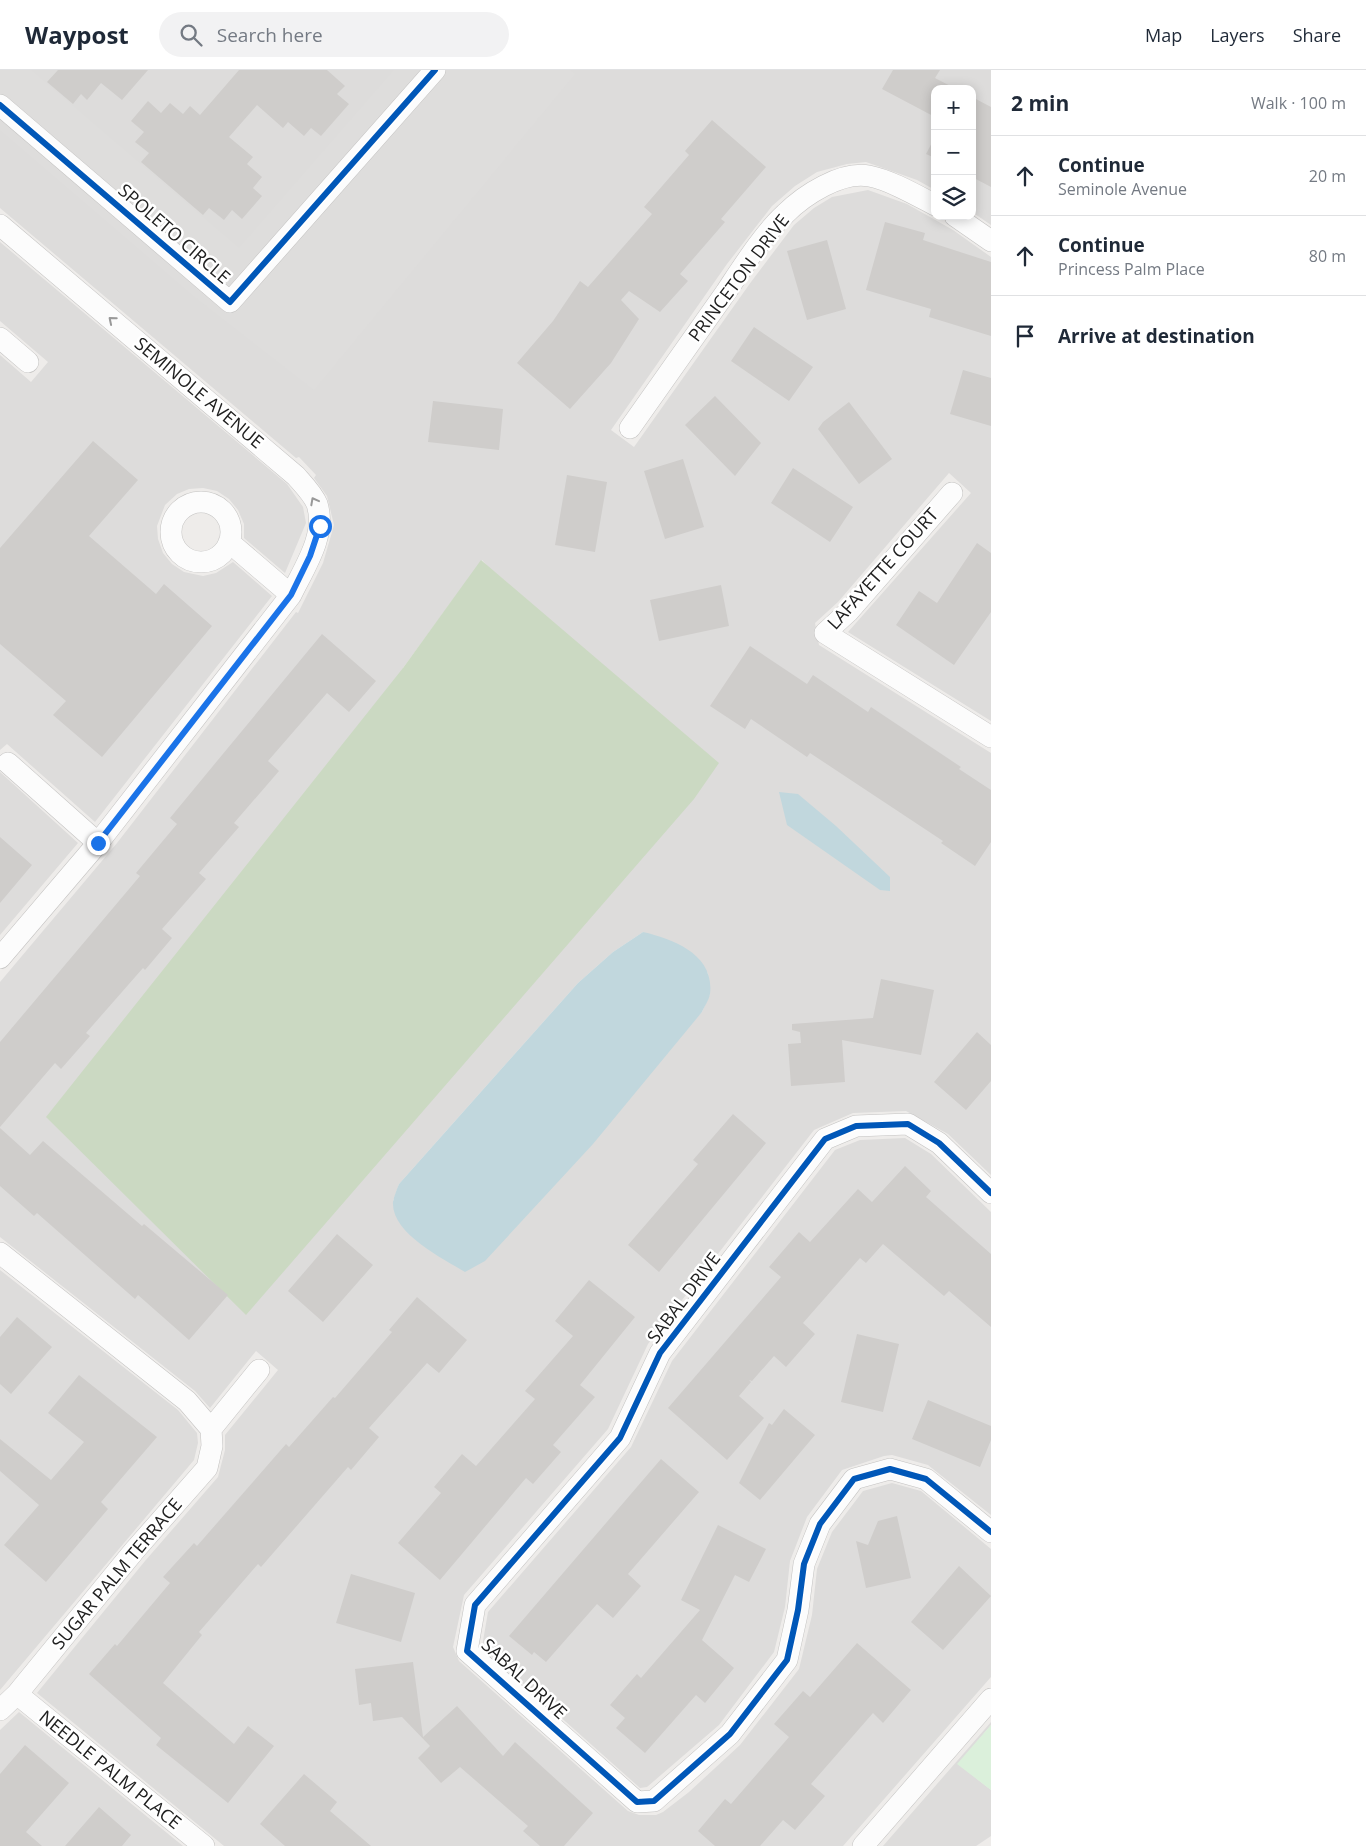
<!DOCTYPE html>
<meta charset="utf-8">
<style>
:root{--surface:#fff;--page:#f2f2f3;--text:#1f2937;--muted:#747a83;--line:#e0e1e3}
body{margin:0;font-family:"Open Sans",sans-serif;background:var(--page);color:var(--text)}
.controls{position:absolute;right:15px;top:15px;display:grid;overflow:hidden;border-radius:10px;box-shadow:0 2px 12px #0003}
.controls button{width:45px;height:45px;display:grid;place-items:center;padding:0;border:0;border-bottom:1px solid var(--line);background:var(--surface);color:var(--text);font:25px sans-serif}
.stop{position:absolute;width:15px;height:15px;margin:-11px;border:4px solid #1a73e8;border-radius:50%;background:#fff}
.stop.end{background:#1a73e8;border-color:#fff;box-shadow:0 1px 5px #0008}
.list{margin:0;padding:0;list-style:none}
h2{display:flex;justify-content:space-between;align-items:center;height:65px;margin:0;padding:0 20px;font-size:21px}
h2 small{font-size:16px;font-weight:400;color:var(--muted)}
.list li{display:grid;grid-template-columns:32px 1fr auto;gap:15px;align-items:center;box-sizing:border-box;height:80px;padding:0 20px;border-top:1px solid var(--line)}
.list b{display:block;font-size:19px;white-space:nowrap}
.list p{margin:0;font-size:16px;white-space:nowrap;color:var(--muted)}
.list em{font-size:16px;font-style:normal;color:var(--muted)}
.icon{flex:none;width:28px;height:28px;fill:none;stroke:currentColor;stroke-width:2;stroke-linecap:round;stroke-linejoin:round}
.map{position:relative;flex:none;width:991px;height:1776px;overflow:hidden}
header{display:flex;align-items:center;gap:30px;box-sizing:border-box;height:70px;padding:0 25px;background:var(--surface);border-bottom:1px solid var(--line)}
header strong{font-size:24px}
nav{display:flex;gap:28px;margin-inline-start:auto;font-size:18px}
.search{width:350px;height:45px;background:var(--page);display:flex;align-items:center;gap:12px;box-sizing:border-box;padding:0 18px;border-radius:28px;color:var(--muted);font-size:19px}
main{display:flex}
aside{flex:1;background:var(--surface)}
.map>svg:first-child{display:block}
.residential{fill:#dddcdb;fill-rule:evenodd}
.forest{fill:#cbd9c2}
.park{fill:#dbf0db}
.parking{fill:#dedddc}
.water{fill:#c1d7dd}
.building{fill:#cfcdcb}
.lines{fill:none;stroke-linecap:round;stroke-linejoin:round}
.minor-casing{stroke:#c4c3c2;stroke-width:22}
.minor{stroke:#fcfcfc;stroke-width:21}
.cycleway-casing{stroke:#fff;stroke-width:9}
.cycleway{stroke:#0057b8;stroke-width:6}
.oneway{stroke:#999}
.route{stroke:#1a73e8;stroke-width:6}
.labels{text-anchor:middle;stroke-width:5;stroke-linejoin:round;paint-order:stroke}
.street-label{font-size:18px;fill:#202020;stroke:#fff}
</style>
<header>
<strong>Waypost</strong>
<div class="search"><svg class="icon" aria-label="search" viewBox="0 0 24 24"><circle cx="10" cy="10" r="6"/><path d="M15 15l6 6"/></svg>Search here</div>
<nav><a>Map</a><a>Layers</a><a>Share</a></nav>
</header>
<main>
<div class="map">
<svg width="991" height="1776" viewBox="0 0 991 1776">
<rect width="100%" height="100%" fill="#eeecea"/>
<path class="residential" d="M 0,0 L 416,0 L 228,213 Z
M 455,0 L 991,0 L 991,155 L 972,142 L 972,19 L 935,19 L 935,120 L 917,110 L 866,92 L 847,94 L 817,102 L 795,116 L 772,136 L 727,194 L 611,360 L 634,377 L 751,212 L 794,155 L 814,138 L 832,127 L 868,120 L 907,134 L 953,160 L 991,187 L 991,651 L 848,562 L 971,423 L 949,403 L 838,532 L 815,553 L 819,575 L 991,683 L 991,1105 L 948,1064 L 906,1041 L 853,1043 L 814,1060 L 648,1274 L 608,1359 L 464,1525 L 453,1577 L 459,1591 L 628,1741 L 639,1745 L 656,1745 L 663,1742 L 689,1722 L 740,1675 L 799,1599 L 812,1545 L 817,1499 L 832,1462 L 863,1421 L 892,1413 L 921,1421 L 991,1479 L 991,1607 L 843,1776 L 224,1776 L 37,1623 L 145,1491 L 218,1407 L 225,1380 L 225,1365 L 278,1300 L 256,1281 L 210,1338 L 195,1321 L 0,1167 L 0,912 L 117,773 L 296,542 L 298,543 L 323,493 L 334,455 L 327,426 L 314,408 L 316,405 L 299,387 L 296,388 L 0,138 L 0,52 L 222,242 ZM 482,490 L 694,729 L 403,598 ZM 643,862 L 708,903 L 710,924 L 702,942 L 679,967 L 393,1131 L 399,1114 L 578,913 L 613,882 Z
M 0,172 L 287,414 L 303,437 L 306,453 L 285,503 L 244,468 L 244,454 L 238,440 L 229,429 L 217,421 L 203,418 L 189,419 L 177,424 L 165,435 L 157,456 L 158,469 L 163,483 L 172,494 L 184,502 L 203,506 L 216,503 L 233,492 L 272,526 L 95,752 L 7,674 L 0,680 L 0,285 L 31,312 L 48,292 L 0,251 Z
M 0,702 L 78,773 L 0,865 Z
M 905,1068 L 931,1084 L 991,1142 L 991,1445 L 928,1395 L 892,1385 L 884,1386 L 842,1400 L 807,1447 L 790,1491 L 785,1537 L 774,1582 L 719,1655 L 647,1717 L 640,1718 L 482,1577 L 488,1542 L 631,1377 L 672,1291 L 835,1080 L 860,1070 Z
M 0,1200 L 178,1340 L 197,1363 L 198,1373 L 194,1390 L 0,1620 Z
M 19,1642 L 183,1776 L 0,1776 L 0,1660 Z
M 991,1652 L 991,1655 L 958,1694 L 991,1720 L 991,1766 L 976,1776 L 883,1776 Z"/>
<path class="forest" d="M 481,490 L 719,693 L 694,729 L 246,1245 L 46,1047 L 403,598 Z"/>
<path class="park" d="M 991,1655 L 991,1720 L 957,1694 Z"/>
<path class="parking" d="M 0,0 L 31,0 L 239,178 L 394,0 L 570,0 L 575,4 L 314,320 L 196,228 L 0,60 Z"/>
<path class="water" d="M 779,722 L 798,724 L 836,756 L 890,807 L 890,821 L 880,820 L 787,755 Z
M 643,862 C 674,869 715,885 710,924 C 709,930 704,937 702,942 L 593,1074 L 485,1191 L 465,1202 C 442,1188 391,1163 393,1132 C 394,1126 397,1119 399,1114 L 578,913 L 613,882 Z"/>
<path class="building" d="M 58,0 L 148,0 L 122,30 L 101,13 L 87,30 L 81,24 L 73,34 L 47,12 Z
M 239,0 L 327,0 L 345,16 L 337,24 L 349,34 L 321,66 L 311,58 L 304,66 L 288,52 L 283,58 L 257,35 L 229,67 L 253,87 L 247,94 L 262,107 L 253,118 L 262,126 L 242,149 L 232,140 L 224,150 L 209,138 L 203,145 L 141,92 L 149,83 L 135,72 L 144,62 L 131,51 L 148,31 L 161,43 L 170,33 L 183,44 L 190,36 L 200,45 Z
M 893,0 L 940,0 L 935,8 L 956,19 L 935,19 L 935,47 L 882,19 Z
M 972,27 L 991,37 L 991,117 L 972,107 Z
M 712,50 L 766,97 L 721,149 L 725,152 L 680,204 L 688,211 L 660,242 L 629,221 L 621,230 L 639,249 L 611,293 L 570,339 L 517,293 L 553,251 L 580,211 L 588,217 L 652,144 L 644,137 L 689,85 L 685,81 Z
M 935,67 L 935,88 L 926,84 Z
M 885,152 L 925,163 L 923,170 L 991,192 L 991,266 L 929,247 L 931,239 L 866,220 Z
M 827,170 L 846,239 L 807,250 L 787,181 Z
M 754,257 L 813,297 L 789,331 L 731,291 Z
M 963,300 L 991,308 L 991,356 L 950,344 Z
M 715,326 L 761,373 L 735,406 L 685,355 Z
M 433,331 L 503,339 L 499,380 L 428,372 Z
M 849,332 L 892,389 L 859,414 L 818,359 L 823,352 Z
M 93,371 L 138,410 L 89,466 L 156,524 L 164,514 L 212,556 L 102,687 L 53,645 L 66,631 L 0,574 L 0,478 Z
M 683,389 L 704,457 L 665,469 L 644,401 Z
M 793,398 L 853,437 L 830,472 L 771,433 Z
M 567,405 L 607,412 L 595,482 L 555,475 Z
M 977,473 L 991,483 L 991,542 L 954,595 L 896,555 L 919,521 L 937,533 Z
M 721,515 L 729,556 L 659,571 L 650,530 Z
M 322,564 L 376,611 L 349,642 L 327,623 L 268,691 L 279,701 L 234,753 L 239,757 L 199,803 L 206,809 L 162,859 L 172,868 L 145,900 L 143,898 L 86,963 L 90,966 L 61,999 L 55,993 L 0,1057 L 0,972 L 140,806 L 136,803 L 177,754 L 170,748 Z
M 750,576 L 807,614 L 813,605 L 868,642 L 871,637 L 961,697 L 959,699 L 991,720 L 991,772 L 975,796 L 941,773 L 943,771 L 810,683 L 807,687 L 751,649 L 745,659 L 710,636 Z
M 0,767 L 32,795 L 0,833 Z
M 881,909 L 934,920 L 921,985 L 842,970 L 845,1012 L 791,1016 L 788,974 L 801,973 L 800,962 L 792,960 L 792,954 L 873,948 Z
M 977,962 L 991,975 L 991,1011 L 966,1040 L 934,1012 Z
M 733,1044 L 766,1073 L 659,1202 L 628,1175 L 698,1094 L 693,1090 Z
M 0,1058 L 30,1085 L 43,1071 L 142,1156 L 144,1154 L 228,1225 L 189,1270 L 138,1225 L 135,1229 L 37,1143 L 34,1146 L 0,1116 Z
M 905,1096 L 931,1121 L 926,1127 L 991,1184 L 991,1257 L 949,1221 L 944,1226 L 883,1174 L 866,1193 L 860,1188 L 803,1253 L 815,1264 L 786,1297 L 774,1286 L 752,1311 L 749,1310 L 751,1312 L 739,1326 L 764,1348 L 727,1390 L 668,1338 L 781,1207 L 769,1197 L 799,1162 L 810,1172 L 858,1119 L 872,1132 Z
M 337,1164 L 373,1195 L 323,1252 L 288,1221 Z
M 589,1210 L 635,1247 L 580,1315 L 595,1327 L 553,1375 L 561,1382 L 533,1414 L 526,1408 L 440,1510 L 398,1473 L 441,1423 L 434,1417 L 462,1384 L 476,1396 L 535,1329 L 525,1321 L 573,1266 L 555,1251 Z
M 417,1227 L 467,1270 L 439,1303 L 427,1293 L 369,1358 L 379,1367 L 351,1400 L 348,1397 L 261,1497 L 258,1494 L 199,1562 L 202,1565 L 163,1613 L 234,1674 L 248,1656 L 274,1676 L 228,1733 L 156,1675 L 161,1668 L 89,1604 L 115,1574 L 117,1576 L 170,1513 L 163,1507 L 194,1473 L 197,1476 L 286,1374 L 289,1377 L 333,1327 L 335,1328 L 392,1262 L 389,1260 Z
M 17,1247 L 52,1277 L 11,1324 L 0,1314 L 0,1267 Z
M 857,1264 L 899,1274 L 883,1342 L 841,1332 Z
M 79,1305 L 157,1367 L 101,1432 L 108,1439 L 46,1512 L 4,1475 L 39,1435 L 0,1401 L 0,1369 L 51,1410 L 84,1372 L 48,1343 Z
M 928,1330 L 991,1356 L 991,1370 L 980,1397 L 912,1369 Z
M 784,1339 L 815,1365 L 760,1430 L 739,1413 L 769,1353 L 772,1355 Z
M 661,1389 L 699,1422 L 628,1504 L 641,1516 L 613,1548 L 597,1534 L 546,1592 L 534,1582 L 532,1585 L 509,1566 Z
M 897,1446 L 911,1508 L 866,1518 L 856,1471 L 868,1475 L 878,1451 Z
M 718,1455 L 766,1479 L 749,1512 L 735,1505 L 702,1570 L 734,1598 L 705,1633 L 696,1625 L 645,1683 L 616,1658 L 625,1648 L 610,1635 L 637,1604 L 641,1608 L 700,1540 L 681,1530 Z
M 959,1496 L 991,1526 L 943,1580 L 911,1552 Z
M 351,1504 L 415,1523 L 401,1572 L 336,1553 Z
M 857,1573 L 911,1620 L 883,1653 L 873,1643 L 811,1714 L 825,1726 L 795,1760 L 783,1750 L 760,1776 L 715,1776 L 698,1761 L 725,1729 L 731,1734 L 789,1667 L 774,1654 L 803,1621 L 810,1627 Z
M 413,1592 L 423,1667 L 457,1636 L 503,1686 L 515,1672 L 593,1743 L 564,1776 L 540,1776 L 523,1761 L 528,1756 L 460,1697 L 441,1713 L 418,1688 L 430,1676 L 402,1647 L 373,1651 L 371,1633 L 359,1635 L 355,1599 Z
M 25,1675 L 69,1713 L 26,1762 L 42,1776 L 0,1776 L 0,1704 Z
M 304,1704 L 337,1732 L 330,1741 L 371,1776 L 285,1776 L 260,1754 Z
M 99,1737 L 131,1765 L 122,1776 L 65,1776 Z"/>
<g class="lines">
<defs>
<path id="minor" d="M 0,35 L 230,232 L 435,0
M 955,146 L 991,171
M 0,155 L 296,406 C 303,414 313,424 317,434 C 327,465 304,498 291,525
M 0,268 L 28,292
M 630,358 C 662,313 694,267 726,222 C 742,198 764,163 785,144 C 804,125 841,101 869,106 C 890,110 916,125 935,135
M 952,423 L 848,542 L 825,563 L 991,667
M171 462a30 30 0 1 1 60 0a30 30 0 1 1-60 0Z
M 8,693 L 98,773
M 0,888 L 98,773 L 291,525 L 229,472
M 991,1123 L 939,1073 L 908,1054 L 856,1056 L 825,1069 L 660,1283 L 620,1368 L 475,1535 L 467,1581 L 637,1732 L 654,1731 L 730,1664 L 787,1590 L 798,1540 L 804,1494 L 820,1454 L 854,1409 L 890,1399 L 926,1409 L 991,1462
M 0,1183 L 187,1331 L 211,1359 L 259,1300
M 17,1624 L 204,1776
M 0,1640 L 17,1624 L 134,1481 L 207,1398 L 212,1376 L 211,1359
M 863,1776 L 991,1629"/>
</defs>
<use href="#minor" class="minor-casing"/>
<use href="#minor" class="minor"/>
<defs>
<path id="cycleway" d="M 0,35 L 230,232 L 435,0
M 991,1123 L 939,1073 L 908,1054 L 856,1056 L 825,1069 L 660,1283 L 620,1368 L 475,1535 L 467,1581 L 637,1732 L 654,1731 L 730,1664 L 787,1590 L 798,1540 L 804,1494 L 820,1454 L 854,1409 L 890,1399 L 926,1409 L 991,1462"/>
</defs>
<use href="#cycleway" class="cycleway-casing"/>
<use href="#cycleway" class="cycleway"/>
</g>
<defs><path id="oneway-chevron" d="M-2-3.5L2.5 0L-2 3.5" fill="none" stroke-width="1.6" stroke-linecap="round" stroke-linejoin="round" transform="scale(1.25)"/></defs>
<g class="oneway">
<use href="#oneway-chevron" transform="translate(112 250) rotate(-140)"/>
<use href="#oneway-chevron" transform="translate(314 431) rotate(-118)"/>
</g>
<g class="lines">
<path class="route" d="M 98,773 L 291,525 L 310,486 L 320,456"/>
</g>
<g class="labels">
<g class="street-label">
<text transform="translate(174 164) rotate(41)" y="6">SPOLETO CIRCLE</text>
<text transform="translate(739 208) rotate(-53)" y="6">PRINCETON DRIVE</text>
<text transform="translate(199 323) rotate(40)" y="6">SEMINOLE AVENUE</text>
<text transform="translate(883 499) rotate(-48)" y="6">LAFAYETTE COURT</text>
<text transform="translate(684 1228) rotate(-53)" y="6">SABAL DRIVE</text>
<text transform="translate(117 1504) rotate(-50)" y="6">SUGAR PALM TERRACE</text>
<text transform="translate(524 1609) rotate(43)" y="6">SABAL DRIVE</text>
<text transform="translate(110 1700) rotate(39)" y="6">NEEDLE PALM PLACE</text>
</g>
</g>
</svg>
<div class="controls">
<button>+</button>
<button>−</button>
<button><svg class="icon" aria-label="layers" viewBox="0 0 24 24"><path d="M12 4l9 5-9 5-9-5zM3 14l9 5 9-5"/></svg></button>
</div>
<div class="stop" style="left:320px;top:456px"></div>
<div class="stop end" style="left:98px;top:773px"></div>
</div>
<aside>
<h2>2 min<small>Walk · 100 m</small></h2>
<ul class="list">
<li><svg class="icon" aria-label="ahead" viewBox="0 0 24 24"><path d="M12 20V5M6 11l6-6 6 6"/></svg><div><b>Continue</b><p>Seminole Avenue</p></div><em>20 m</em></li>
<li><svg class="icon" aria-label="ahead" viewBox="0 0 24 24"><path d="M12 20V5M6 11l6-6 6 6"/></svg><div><b>Continue</b><p>Princess Palm Place</p></div><em>80 m</em></li>
<li><svg class="icon" aria-label="arrive" viewBox="0 0 24 24"><path d="M6 21V4h12l-3 4 3 4H6"/></svg><div><b>Arrive at destination</b></div></li>
</ul>
</aside>
</main>
